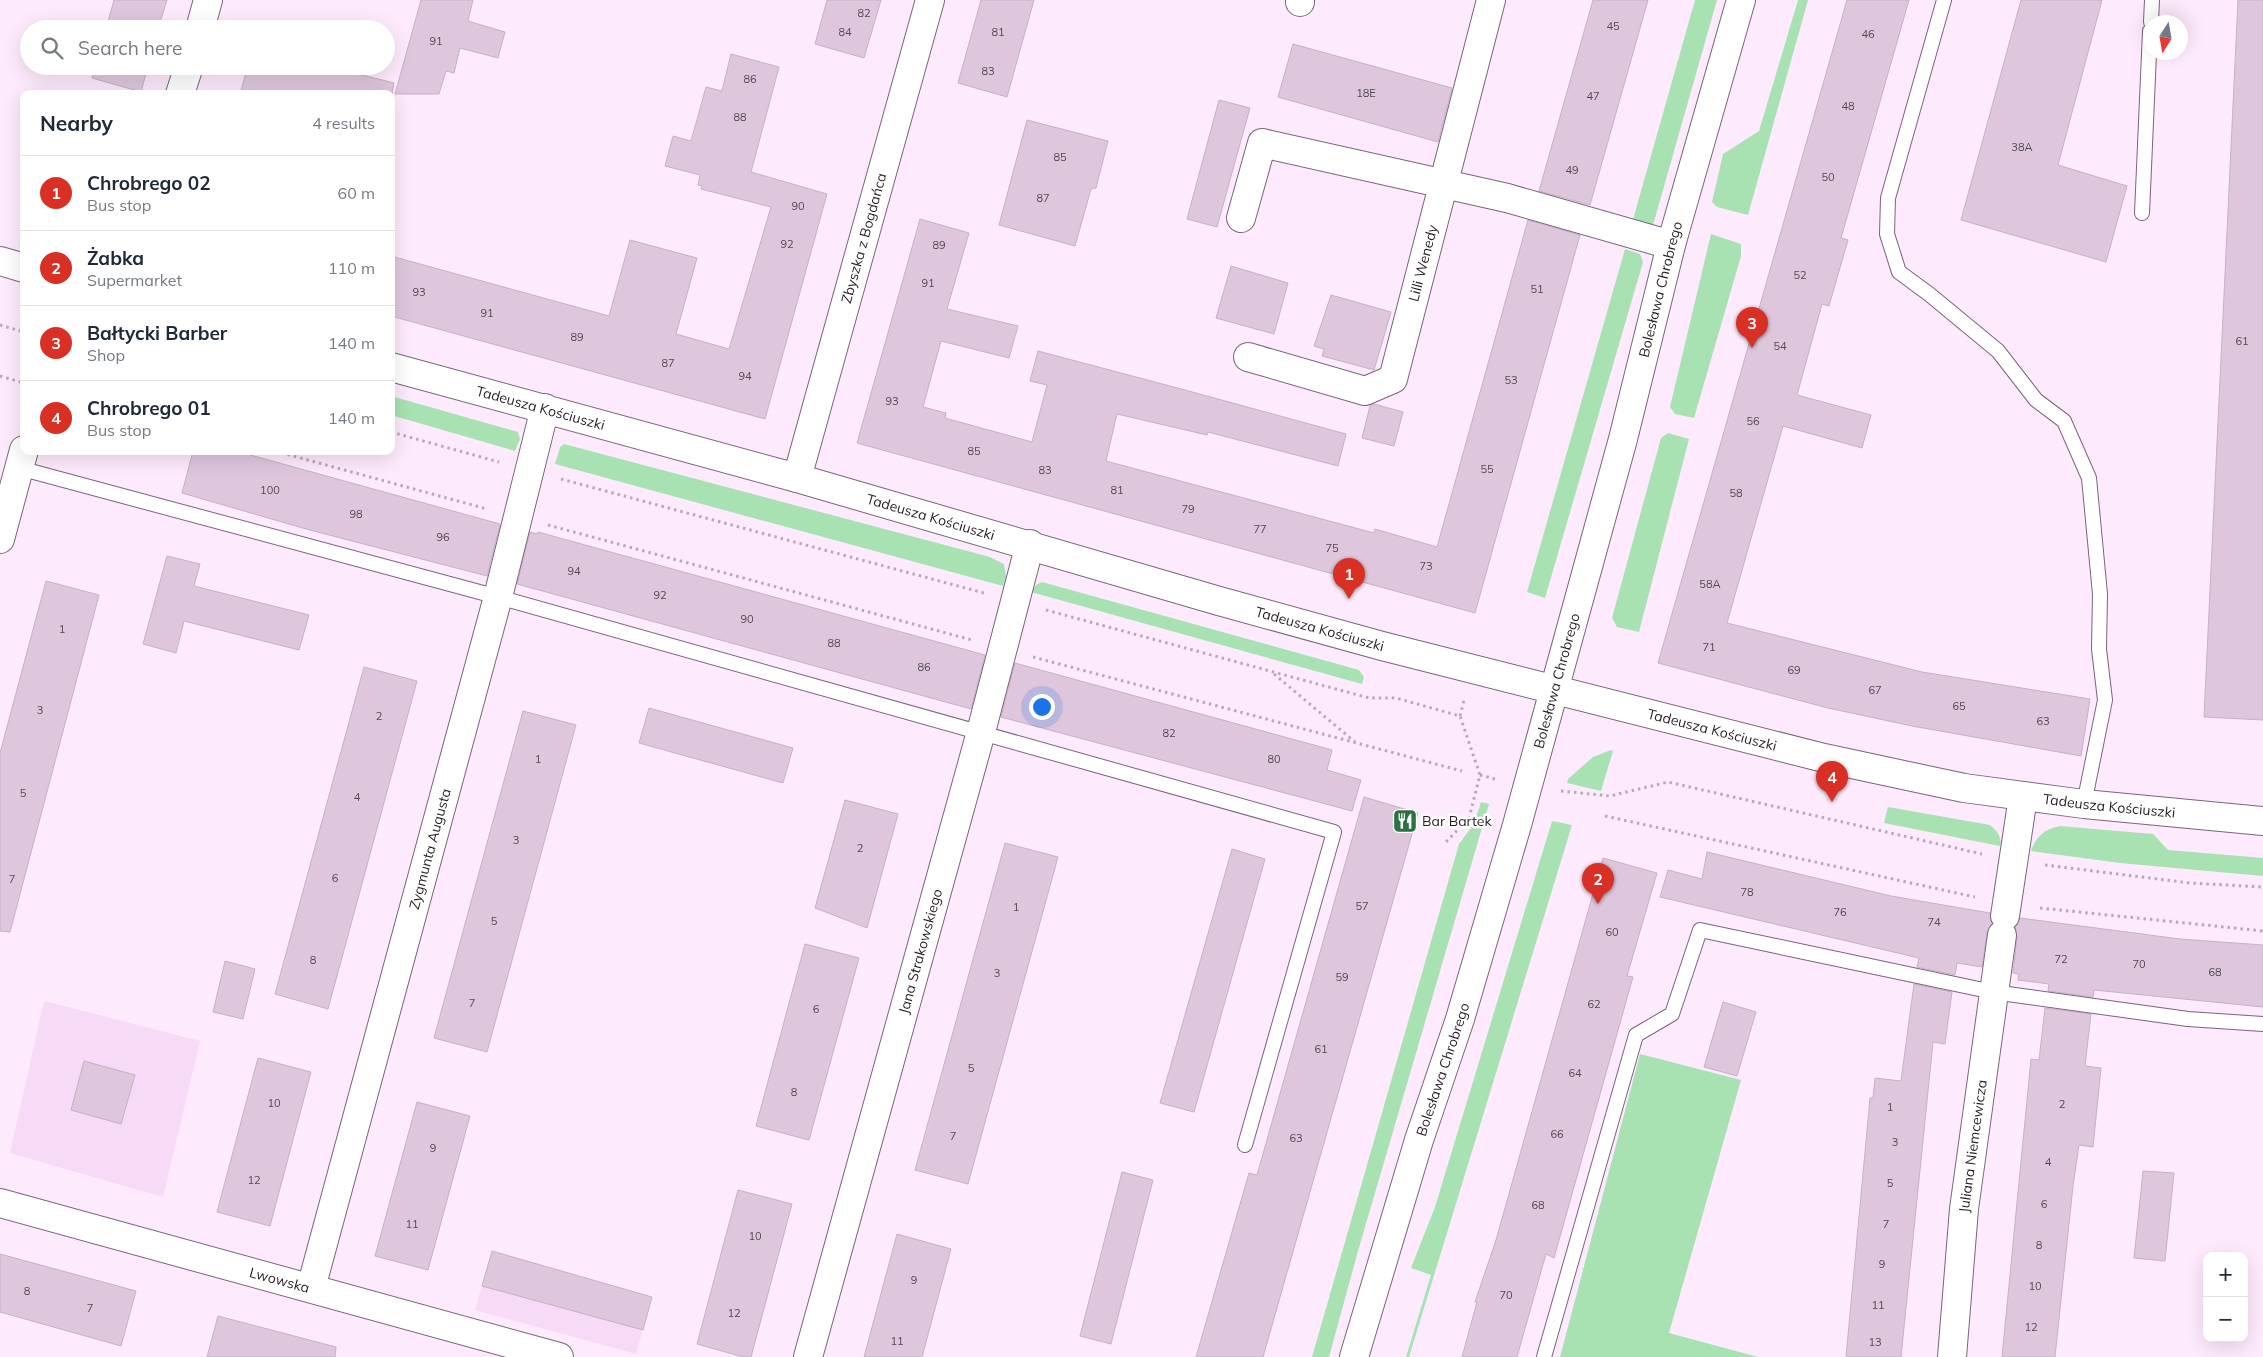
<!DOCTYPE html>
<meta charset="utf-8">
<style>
:root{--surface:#fff;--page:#f6f6f7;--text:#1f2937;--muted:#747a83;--line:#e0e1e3;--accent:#d93025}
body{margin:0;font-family:Mulish,sans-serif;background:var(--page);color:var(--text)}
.controls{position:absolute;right:15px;bottom:15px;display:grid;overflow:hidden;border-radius:10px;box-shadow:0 5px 20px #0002}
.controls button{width:45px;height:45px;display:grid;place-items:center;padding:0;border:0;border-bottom:1px solid var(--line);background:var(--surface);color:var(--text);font:25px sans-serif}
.compass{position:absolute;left:2143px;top:15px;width:45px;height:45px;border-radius:50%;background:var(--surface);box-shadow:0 5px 20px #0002;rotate:191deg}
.you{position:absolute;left:1041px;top:706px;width:18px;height:18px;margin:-12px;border:4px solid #fff;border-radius:50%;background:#1a73e8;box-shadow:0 0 0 8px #1a73e833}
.badge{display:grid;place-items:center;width:32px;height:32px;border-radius:50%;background:var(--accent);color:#fff;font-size:16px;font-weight:700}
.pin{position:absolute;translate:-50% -41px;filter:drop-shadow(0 1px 2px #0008)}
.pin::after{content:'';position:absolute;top:26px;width:18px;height:15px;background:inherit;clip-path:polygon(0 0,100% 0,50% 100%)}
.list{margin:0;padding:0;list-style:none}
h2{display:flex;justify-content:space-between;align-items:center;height:65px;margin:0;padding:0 20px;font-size:21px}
h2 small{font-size:16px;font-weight:400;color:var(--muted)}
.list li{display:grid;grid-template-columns:32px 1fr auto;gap:15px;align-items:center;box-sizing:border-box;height:75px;padding:0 20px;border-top:1px solid var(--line)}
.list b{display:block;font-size:19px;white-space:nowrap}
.list p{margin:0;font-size:16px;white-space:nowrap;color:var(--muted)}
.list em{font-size:16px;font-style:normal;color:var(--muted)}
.icon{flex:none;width:28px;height:28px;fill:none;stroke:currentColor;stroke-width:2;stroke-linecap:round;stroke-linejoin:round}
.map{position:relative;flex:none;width:2263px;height:1357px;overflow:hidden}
.search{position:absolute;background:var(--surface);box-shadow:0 5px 20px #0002;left:20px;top:20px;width:375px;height:55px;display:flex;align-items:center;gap:12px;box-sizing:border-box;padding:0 18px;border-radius:28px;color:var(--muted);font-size:19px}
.panel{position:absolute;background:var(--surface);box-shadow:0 5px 20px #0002;left:20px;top:90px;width:375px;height:365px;border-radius:10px}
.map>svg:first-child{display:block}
.built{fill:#f7daf6}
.green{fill:#a8e2b3}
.building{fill:#dec7dd;stroke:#c6b0c5}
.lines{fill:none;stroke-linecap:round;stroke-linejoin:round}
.lane-casing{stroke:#7a6579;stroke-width:16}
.street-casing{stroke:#7a6579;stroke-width:30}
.secondary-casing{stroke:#7a6579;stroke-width:30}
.path{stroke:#b8a9b8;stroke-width:3;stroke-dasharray:2.5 4;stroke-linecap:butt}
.lane{stroke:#fff;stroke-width:14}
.street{stroke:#fff;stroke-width:28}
.secondary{stroke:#fff;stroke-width:28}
.labels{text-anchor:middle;stroke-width:5;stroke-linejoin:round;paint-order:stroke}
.number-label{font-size:11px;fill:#544854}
.street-label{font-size:14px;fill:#261e26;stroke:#fff}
.poi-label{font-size:14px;fill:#261e26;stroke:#fff;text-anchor:start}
</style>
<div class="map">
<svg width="2263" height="1357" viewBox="0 0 2263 1357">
<rect width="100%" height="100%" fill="#fdeafc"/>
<path class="built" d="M 44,1001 L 200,1041 L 163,1197 L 10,1153 Z
M 492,1251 L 652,1297 L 636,1354 L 475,1310 Z"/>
<path class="green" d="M 1695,0 L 1717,0 L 1653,225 L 1632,223 Z
M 1798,0 L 1808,0 L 1748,215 L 1717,207 L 1712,202 L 1723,154 L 1759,131 Z
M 1711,234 L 1741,244 L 1741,256 L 1694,418 L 1675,414 L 1670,407 Z
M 1625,249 L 1640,254 L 1643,262 L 1545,598 L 1527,592 Z
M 391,396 L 518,432 L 520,439 L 515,451 L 391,415 Z
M 1668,433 L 1689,439 L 1639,632 L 1617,627 L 1612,618 L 1661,438 Z
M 564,444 L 990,557 L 1004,564 L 1006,577 L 1003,586 L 555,464 L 560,447 Z
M 1042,582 L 1359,670 L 1364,677 L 1362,684 L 1031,592 L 1036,585 Z
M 1611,750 L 1613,751 L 1601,791 L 1567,783 L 1568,779 L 1593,757 Z
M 1481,802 L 1489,804 L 1358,1251 L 1329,1357 L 1312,1357 L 1459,844 L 1474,824 Z
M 1888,807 L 1990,825 C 1997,831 2002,836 2000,846 L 1884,823 Z
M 1552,821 L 1572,825 L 1409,1357 L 1406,1357 L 1431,1275 L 1411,1268 L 1435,1207 Z
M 2060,826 L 2153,834 L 2168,850 L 2263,858 L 2263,876 L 2120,863 L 2031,851 C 2036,836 2045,829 2060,826 Z
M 1640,1054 L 1741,1080 L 1669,1333 L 1758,1357 L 1560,1357 Z"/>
<path class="building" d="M 114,0 L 167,0 L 158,29 L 106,29 Z
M 421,0 L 473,0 L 468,21 L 505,32 L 498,58 L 460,48 L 454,73 L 446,71 L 439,94 L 395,94 Z
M 827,0 L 881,0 L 864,58 L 815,44 Z
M 981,0 L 1034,0 L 1007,97 L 958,83 Z
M 1593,0 L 1648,0 L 1590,205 L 1539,191 Z
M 1847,0 L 1909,0 L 1841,238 L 1848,240 L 1829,306 L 1822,304 L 1797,395 L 1871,415 L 1862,448 L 1783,426 L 1727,623 L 1922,672 L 2090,699 L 2081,756 L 1912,726 L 1828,708 L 1658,663 Z
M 2021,0 L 2102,0 L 2058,165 L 2127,186 L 2106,262 L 1961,220 Z
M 2238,0 L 2263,0 L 2263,720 L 2204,717 Z
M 1293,44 L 1452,88 L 1438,142 L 1278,97 Z
M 731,54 L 779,67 L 751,172 L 827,194 L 765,419 L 391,316 L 391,256 L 609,316 L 630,240 L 697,258 L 676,334 L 729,349 L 771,207 L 701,189 L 702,186 L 698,185 L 700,175 L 665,166 L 673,136 L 691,141 L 706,87 L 722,91 Z
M 95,66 L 148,66 L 141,92 L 92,78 Z
M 248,66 L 327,66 L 394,83 L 392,94 L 240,94 Z
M 1219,100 L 1250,108 L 1217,227 L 1187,219 Z
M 1027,120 L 1108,141 L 1096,188 L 1091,189 L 1075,246 L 999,225 Z
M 920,219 L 969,233 L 947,309 L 1018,326 L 1009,358 L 941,341 L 923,407 L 946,413 L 945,418 L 1032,442 L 1047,385 L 1030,381 L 1038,351 L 1185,390 L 1346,434 L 1338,466 L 1208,432 L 1207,435 L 1117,414 L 1106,461 L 1374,533 L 1375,529 L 1437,547 L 1528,220 L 1580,235 L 1475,613 L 857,443 Z
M 1231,266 L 1288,283 L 1274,334 L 1216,318 Z
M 1331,295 L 1391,312 L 1374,370 L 1322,356 L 1324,349 L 1314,346 Z
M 1374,404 L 1403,412 L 1394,446 L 1362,438 L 1370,406 Z
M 193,451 L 236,451 L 500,524 L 487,576 L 306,529 L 182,493 Z
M 530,532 L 537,534 L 538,532 L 985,655 L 971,709 L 517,584 Z
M 167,556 L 200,564 L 194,586 L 309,615 L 299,650 L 184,621 L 176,653 L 143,644 Z
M 46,581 L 99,595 L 10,932 L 0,931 L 0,753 Z
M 1015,663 L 1332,750 L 1327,770 L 1361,780 L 1352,811 L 1001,717 Z
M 364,667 L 417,681 L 328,1009 L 275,994 Z
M 649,708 L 793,748 L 783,783 L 639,743 Z
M 523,711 L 576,725 L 487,1052 L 434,1038 Z
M 1364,797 L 1418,813 L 1263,1357 L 1196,1357 L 1249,1173 L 1257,1175 Z
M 845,800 L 898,814 L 867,928 L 815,908 Z
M 1005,843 L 1058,857 L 968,1184 L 915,1170 Z
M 1232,849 L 1265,859 L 1194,1112 L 1160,1103 Z
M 1707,852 L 1891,896 L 1990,913 L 1992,924 L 1987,933 L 1982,967 L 1957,963 L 1955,975 L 1917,967 L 1919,958 L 1660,897 L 1668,870 L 1702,879 Z
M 1603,858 L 1657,873 L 1627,976 L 1633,977 L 1554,1258 L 1546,1254 L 1517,1357 L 1462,1357 L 1477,1302 L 1475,1302 L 1496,1240 Z
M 2020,918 L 2180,939 L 2263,945 L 2263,1007 L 2094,990 L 2093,997 L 2048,991 L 2049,984 L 2018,980 L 2019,974 L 2013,973 L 2017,937 L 2015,927 Z
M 805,944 L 859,958 L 809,1140 L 756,1126 Z
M 225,961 L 255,969 L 243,1019 L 213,1012 Z
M 1914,984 L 1952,992 L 1945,1044 L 1933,1042 L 1901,1357 L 1846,1357 L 1870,1098 L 1873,1098 L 1875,1078 L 1901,1081 Z
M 1723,1002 L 1756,1012 L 1737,1076 L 1704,1067 Z
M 2045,1008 L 2091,1014 L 2085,1066 L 2101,1068 L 2093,1147 L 2079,1145 L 2073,1186 L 2055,1357 L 2002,1357 L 2031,1059 L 2039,1060 Z
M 258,1058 L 311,1072 L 270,1226 L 217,1212 Z
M 84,1061 L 135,1075 L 121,1124 L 71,1110 Z
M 417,1102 L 470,1116 L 428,1270 L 375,1256 Z
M 2143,1171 L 2174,1173 L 2165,1261 L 2134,1258 Z
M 1122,1172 L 1153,1180 L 1111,1344 L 1080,1336 Z
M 738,1190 L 792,1204 L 751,1357 L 743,1357 L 697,1344 Z
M 897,1234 L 951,1249 L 922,1357 L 864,1357 Z
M 492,1251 L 652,1297 L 643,1330 L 482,1286 Z
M 0,1254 L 136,1291 L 121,1346 L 0,1312 Z
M 218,1316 L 336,1347 L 335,1357 L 207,1357 Z"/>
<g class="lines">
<defs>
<path id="lane" d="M 1944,0 L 1888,198 L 1887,234 L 1899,272 L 1929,294 L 1998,351 L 2036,400 L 2064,421 L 2089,478 L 2100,594 L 2099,649 L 2105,700 L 2084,804
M 2151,22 L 2152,0
M 2142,213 L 2150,31
M 19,468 L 498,597 L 1334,832 L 1245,1145
M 1544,1357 L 1636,1035 L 1672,1014 L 1700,930 L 1993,992 L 2188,1019 L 2263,1024"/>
<g id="street">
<path d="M 1300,2 L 1300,0"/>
<path d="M 200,29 L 208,0"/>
<path d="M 180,94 L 189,66"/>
<path d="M 1241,218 L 1262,143 L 1507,198 L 1671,245"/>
<path id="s1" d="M 1248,357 L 1365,391 L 1393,379 L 1491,0"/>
<path id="s2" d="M 797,478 L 930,0"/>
<path d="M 0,539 L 24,450"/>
<path d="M 2005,916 L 2023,797"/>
<path id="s3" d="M 0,1203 L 559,1357"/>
<path id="s4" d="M 311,1288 L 498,597 L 545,408"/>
<path id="s5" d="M 808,1357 L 981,732 L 1030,544"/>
<path id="s6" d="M 1952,1357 L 1964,1209 L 2002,935"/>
</g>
<g id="secondary">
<path d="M 0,261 L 24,268"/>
<path id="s7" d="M 391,367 L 797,478 L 1219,601 L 1382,646 L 1824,758 L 1964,788 L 2084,804 L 2263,821"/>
<path id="s8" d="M 1354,1357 L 1419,1140 L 1460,1019 L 1517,825 L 1623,439 L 1671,245 L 1741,0"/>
</g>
</defs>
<use href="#lane" class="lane-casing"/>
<use href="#street" class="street-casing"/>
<use href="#secondary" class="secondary-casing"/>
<path class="path" d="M 0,325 L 24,332
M 0,376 L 24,383
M 391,432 L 499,462
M 275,451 L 487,509
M 561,479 L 984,593
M 548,525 L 972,640
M 1046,610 L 1369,698 L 1396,698 L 1460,716 L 1480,775 L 1469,818 L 1446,842
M 1033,657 L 1462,771
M 1274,674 L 1355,742
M 1460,716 L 1464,700
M 1480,775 L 1495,779
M 1561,791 L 1610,796 L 1668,782 L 1982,854
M 1605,816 L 1975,897
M 2045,865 L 2190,883 L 2263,887
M 2040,908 L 2263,931"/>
<use href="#lane" class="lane"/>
<use href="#street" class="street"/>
<use href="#secondary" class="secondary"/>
</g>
<defs>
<symbol id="restaurant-square" viewBox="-11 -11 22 22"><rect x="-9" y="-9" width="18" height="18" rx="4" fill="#2a723f" stroke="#fff"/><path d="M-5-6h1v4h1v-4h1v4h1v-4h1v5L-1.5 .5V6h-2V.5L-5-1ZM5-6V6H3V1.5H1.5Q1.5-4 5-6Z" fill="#fff"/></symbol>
</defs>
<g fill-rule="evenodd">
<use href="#restaurant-square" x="1391" y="807" width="28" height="28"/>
</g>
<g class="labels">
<g class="number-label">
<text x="864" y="17">82</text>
<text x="1613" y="30">45</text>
<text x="845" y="36">84</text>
<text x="998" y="36">81</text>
<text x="1868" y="38">46</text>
<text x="436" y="45">91</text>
<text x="988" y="75">83</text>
<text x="750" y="83">86</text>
<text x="1366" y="97">18E</text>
<text x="1593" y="100">47</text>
<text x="1848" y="110">48</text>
<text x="740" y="121">88</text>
<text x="2022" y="151">38A</text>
<text x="1060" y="161">85</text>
<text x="1572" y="174">49</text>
<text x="1828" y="181">50</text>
<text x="1043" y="202">87</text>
<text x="798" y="210">90</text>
<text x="787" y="248">92</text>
<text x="939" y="249">89</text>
<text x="1800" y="279">52</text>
<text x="928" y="287">91</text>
<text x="1537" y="293">51</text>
<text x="419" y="296">93</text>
<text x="487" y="317">91</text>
<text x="577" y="341">89</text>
<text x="2242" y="345">61</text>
<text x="1780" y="350">54</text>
<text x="668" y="367">87</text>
<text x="745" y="380">94</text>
<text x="1511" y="384">53</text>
<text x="892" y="405">93</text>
<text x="1753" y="425">56</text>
<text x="974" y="455">85</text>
<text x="1487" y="473">55</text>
<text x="1045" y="474">83</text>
<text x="270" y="494">100</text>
<text x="1117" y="494">81</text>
<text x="1736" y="497">58</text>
<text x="1188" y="513">79</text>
<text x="356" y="518">98</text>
<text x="1260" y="533">77</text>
<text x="443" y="541">96</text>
<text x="1332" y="552">75</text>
<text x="1426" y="570">73</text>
<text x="574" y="575">94</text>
<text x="1710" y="588">58A</text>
<text x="660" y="599">92</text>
<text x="747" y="623">90</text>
<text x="62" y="633">1</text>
<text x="834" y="647">88</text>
<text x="1709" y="651">71</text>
<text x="924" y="671">86</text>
<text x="1794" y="674">69</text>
<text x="1875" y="694">67</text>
<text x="1959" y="710">65</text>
<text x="40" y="714">3</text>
<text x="379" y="720">2</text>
<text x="2043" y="725">63</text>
<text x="1169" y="737">82</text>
<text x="538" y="763">1</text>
<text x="1274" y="763">80</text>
<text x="23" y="797">5</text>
<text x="357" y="801">4</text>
<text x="516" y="844">3</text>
<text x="860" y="852">2</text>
<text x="335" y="882">6</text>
<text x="12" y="883">7</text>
<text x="1747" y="896">78</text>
<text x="1362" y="910">57</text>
<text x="1016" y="911">1</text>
<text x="1840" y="916">76</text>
<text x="494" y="925">5</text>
<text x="1934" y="926">74</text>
<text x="1612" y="936">60</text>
<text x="2061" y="963">72</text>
<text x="313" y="964">8</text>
<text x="2139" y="968">70</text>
<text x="2215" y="976">68</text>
<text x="997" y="977">3</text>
<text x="1342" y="981">59</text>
<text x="472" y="1007">7</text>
<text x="1594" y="1008">62</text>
<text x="816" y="1013">6</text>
<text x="1321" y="1053">61</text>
<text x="971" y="1072">5</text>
<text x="1575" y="1077">64</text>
<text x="794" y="1096">8</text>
<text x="274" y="1107">10</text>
<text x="2062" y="1108">2</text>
<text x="1890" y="1111">1</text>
<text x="1557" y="1138">66</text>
<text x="953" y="1140">7</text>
<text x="1296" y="1142">63</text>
<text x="1895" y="1146">3</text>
<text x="433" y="1152">9</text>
<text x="2048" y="1166">4</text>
<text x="254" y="1184">12</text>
<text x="1890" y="1187">5</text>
<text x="2044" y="1208">6</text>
<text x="1538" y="1209">68</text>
<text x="412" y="1228">11</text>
<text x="1886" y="1228">7</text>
<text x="755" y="1240">10</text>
<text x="2039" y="1249">8</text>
<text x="1882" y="1268">9</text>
<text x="914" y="1284">9</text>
<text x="2035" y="1290">10</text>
<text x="27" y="1295">8</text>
<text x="1506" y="1299">70</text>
<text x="1878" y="1309">11</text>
<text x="90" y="1312">7</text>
<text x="734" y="1317">12</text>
<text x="2031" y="1331">12</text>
<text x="897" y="1345">11</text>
<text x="1875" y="1346">13</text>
</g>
<g class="street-label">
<text dy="5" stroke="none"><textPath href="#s2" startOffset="249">Zbyszka z Bogdańca</textPath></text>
<text dy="5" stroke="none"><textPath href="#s1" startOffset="272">Lilli Wenedy</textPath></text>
<text dy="5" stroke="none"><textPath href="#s8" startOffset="1111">Bolesława Chrobrego</textPath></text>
<text dy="5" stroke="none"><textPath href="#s7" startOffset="155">Tadeusza Kościuszki</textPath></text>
<text dy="5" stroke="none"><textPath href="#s7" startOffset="560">Tadeusza Kościuszki</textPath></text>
<text dy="5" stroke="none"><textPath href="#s7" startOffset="965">Tadeusza Kościuszki</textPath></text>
<text dy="5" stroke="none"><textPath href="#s8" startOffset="706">Bolesława Chrobrego</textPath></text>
<text dy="5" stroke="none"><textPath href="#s7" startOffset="1370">Tadeusza Kościuszki</textPath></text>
<text dy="5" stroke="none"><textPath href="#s7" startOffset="1775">Tadeusza Kościuszki</textPath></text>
<text dy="5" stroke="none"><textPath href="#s4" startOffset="455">Zygmunta Augusta</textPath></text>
<text dy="5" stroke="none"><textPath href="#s5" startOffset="421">Jana Strakowskiego</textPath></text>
<text dy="5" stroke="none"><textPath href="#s8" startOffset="301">Bolesława Chrobrego</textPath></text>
<text dy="5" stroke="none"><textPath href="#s6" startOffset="212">Juliana Niemcewicza</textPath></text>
<text dy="5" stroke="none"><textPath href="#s3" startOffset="290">Lwowska</textPath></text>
</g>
<g class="poi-label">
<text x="1422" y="826">Bar Bartek</text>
</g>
</g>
</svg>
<div class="controls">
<button>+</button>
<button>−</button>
</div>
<svg class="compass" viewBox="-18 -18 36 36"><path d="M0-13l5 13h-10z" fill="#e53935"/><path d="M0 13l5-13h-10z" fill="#747a83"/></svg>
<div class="you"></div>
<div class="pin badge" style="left:1349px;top:599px">1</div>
<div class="pin badge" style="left:1598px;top:904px">2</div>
<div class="pin badge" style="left:1752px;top:348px">3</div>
<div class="pin badge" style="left:1832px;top:802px">4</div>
<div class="search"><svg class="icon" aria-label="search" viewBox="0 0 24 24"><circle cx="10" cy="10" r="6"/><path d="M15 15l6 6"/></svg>Search here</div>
<section class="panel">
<h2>Nearby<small>4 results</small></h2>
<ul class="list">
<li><span class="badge">1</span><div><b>Chrobrego 02</b><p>Bus stop</p></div><em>60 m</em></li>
<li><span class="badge">2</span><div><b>Żabka</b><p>Supermarket</p></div><em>110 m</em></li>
<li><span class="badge">3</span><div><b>Bałtycki Barber</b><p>Shop</p></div><em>140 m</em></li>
<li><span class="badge">4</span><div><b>Chrobrego 01</b><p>Bus stop</p></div><em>140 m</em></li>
</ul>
</section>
</div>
